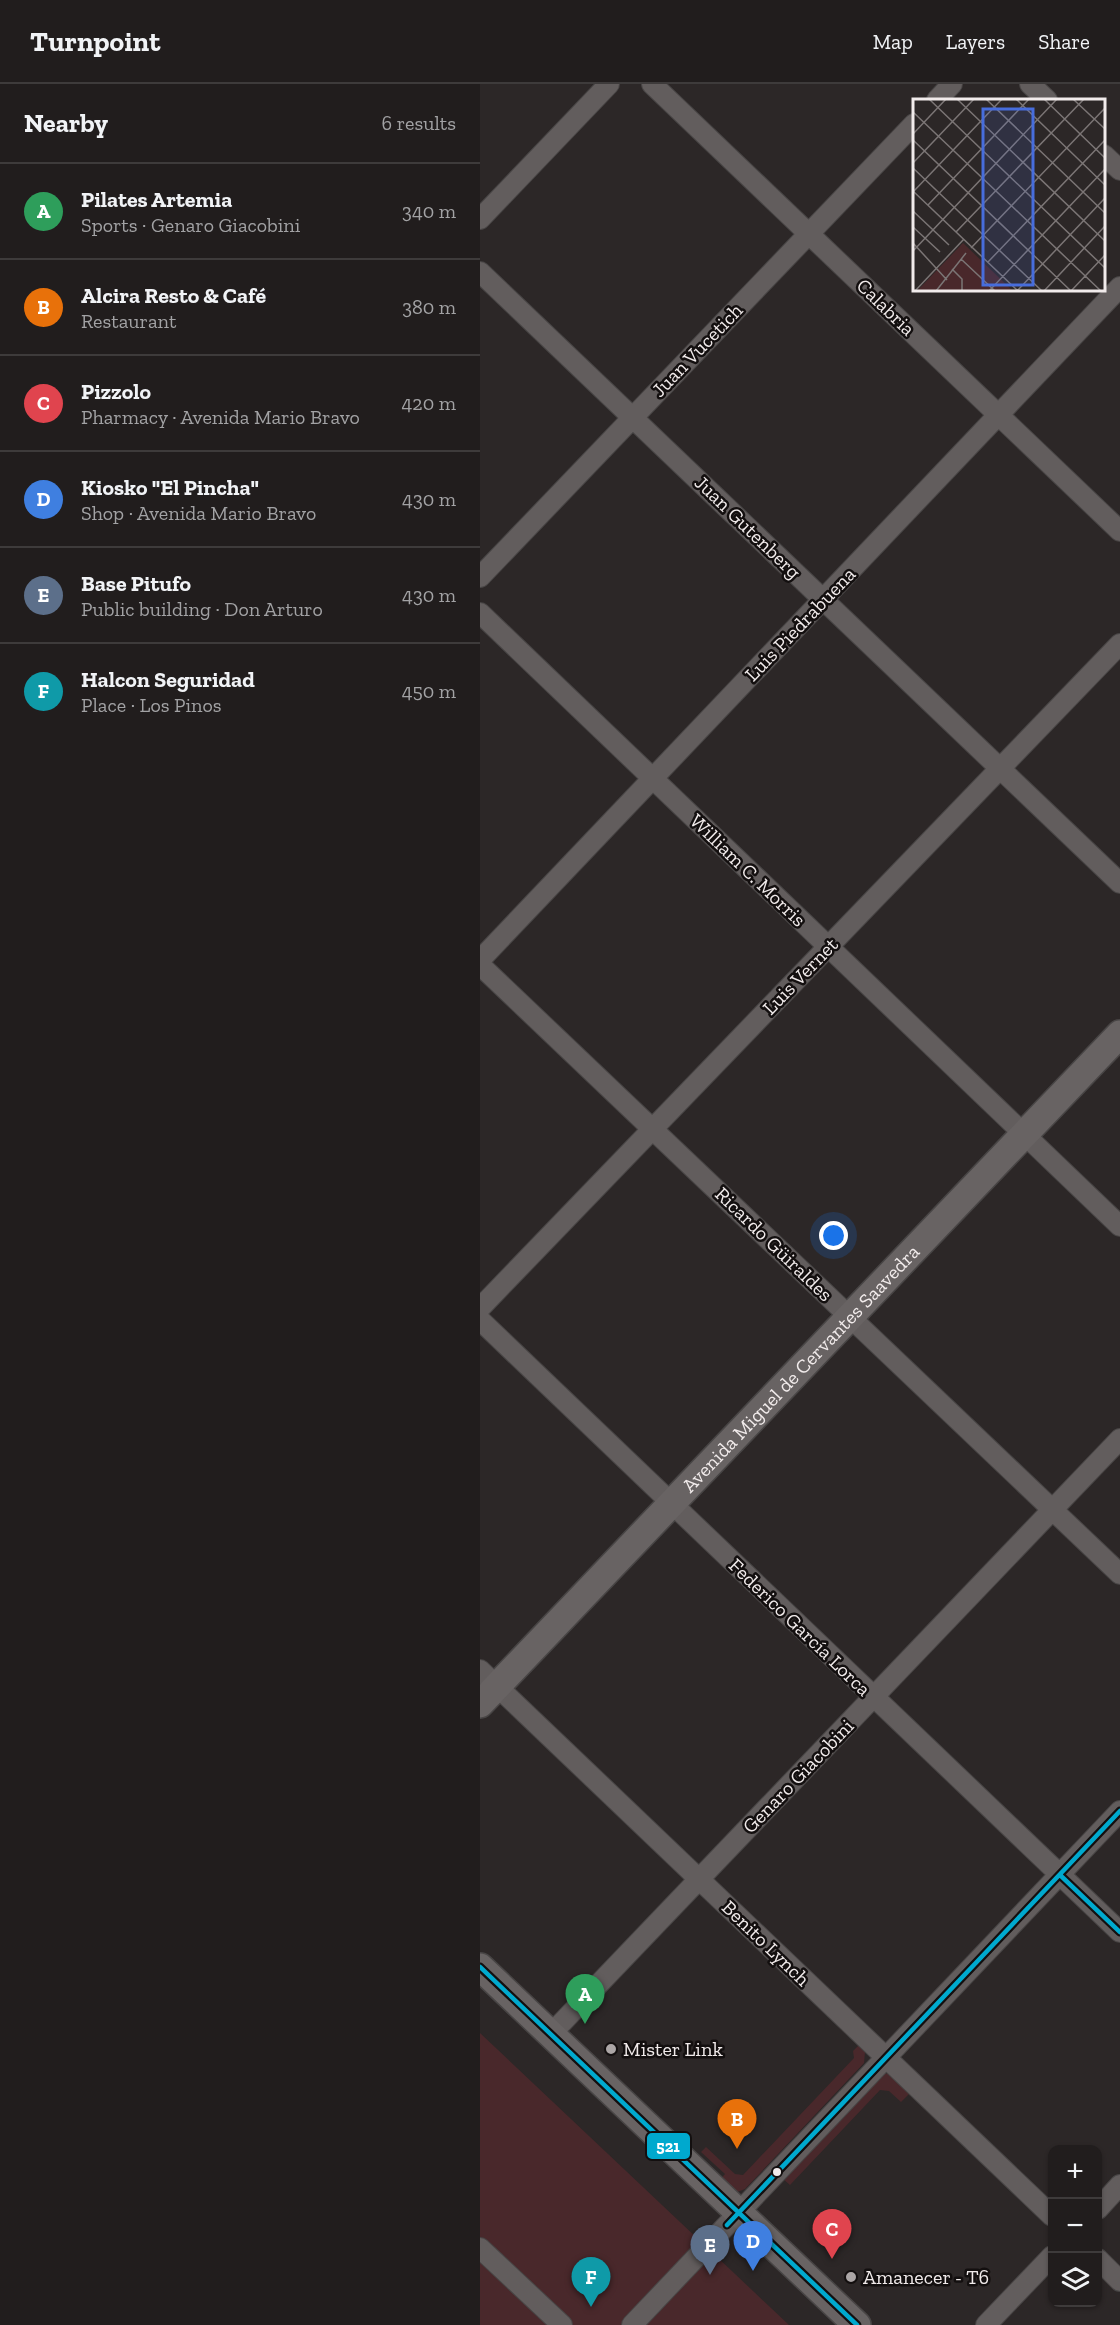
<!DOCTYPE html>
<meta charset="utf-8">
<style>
:root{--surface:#211d1d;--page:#2d2a2a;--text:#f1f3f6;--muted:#a2a2a4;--line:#3e3b3b;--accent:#b45309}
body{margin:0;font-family:"Zilla Slab",serif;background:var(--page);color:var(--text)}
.controls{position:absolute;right:18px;bottom:18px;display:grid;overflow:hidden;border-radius:12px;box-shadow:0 2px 4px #0004}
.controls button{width:54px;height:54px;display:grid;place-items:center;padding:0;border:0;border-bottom:2px solid var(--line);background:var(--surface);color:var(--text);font:30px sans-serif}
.you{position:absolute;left:354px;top:1152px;width:21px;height:21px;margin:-15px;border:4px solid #fff;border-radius:50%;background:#1a73e8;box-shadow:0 0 0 9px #1a73e833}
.badge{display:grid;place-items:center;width:39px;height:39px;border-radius:50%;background:var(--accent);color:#fff;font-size:20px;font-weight:700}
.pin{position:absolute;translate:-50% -50px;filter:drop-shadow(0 2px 3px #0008)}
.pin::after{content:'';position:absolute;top:32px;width:21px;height:18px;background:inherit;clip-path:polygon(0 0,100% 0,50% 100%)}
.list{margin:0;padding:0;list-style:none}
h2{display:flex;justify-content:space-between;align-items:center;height:78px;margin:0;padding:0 24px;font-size:26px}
h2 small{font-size:20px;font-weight:400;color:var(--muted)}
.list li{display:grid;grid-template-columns:39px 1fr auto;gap:18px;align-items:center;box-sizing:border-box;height:96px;padding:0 24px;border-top:2px solid var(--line)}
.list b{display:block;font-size:22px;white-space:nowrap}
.list p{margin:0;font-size:20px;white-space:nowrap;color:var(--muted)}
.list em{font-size:20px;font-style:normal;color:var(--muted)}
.icon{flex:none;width:33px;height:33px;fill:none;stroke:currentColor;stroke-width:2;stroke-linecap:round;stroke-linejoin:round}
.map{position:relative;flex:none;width:640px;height:2241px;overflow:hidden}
header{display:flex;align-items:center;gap:36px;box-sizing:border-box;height:84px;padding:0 30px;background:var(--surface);border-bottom:2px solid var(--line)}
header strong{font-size:28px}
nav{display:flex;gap:33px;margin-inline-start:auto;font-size:21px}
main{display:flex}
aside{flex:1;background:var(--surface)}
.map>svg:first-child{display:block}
.green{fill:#49282b}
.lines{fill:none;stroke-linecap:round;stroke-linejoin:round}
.street-casing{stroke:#484545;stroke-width:22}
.secondary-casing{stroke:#484545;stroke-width:30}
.street{stroke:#625d5d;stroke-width:20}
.secondary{stroke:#686363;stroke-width:27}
.bus-1-casing{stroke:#130f0f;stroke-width:9}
.bus-1{stroke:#00a9ce;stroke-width:4.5}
.poi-dot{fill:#aca6a6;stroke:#130f0f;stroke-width:2}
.bus-dot{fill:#f1ebeb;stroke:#130f0f;stroke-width:2}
.labels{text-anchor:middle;stroke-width:5;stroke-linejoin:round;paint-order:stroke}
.street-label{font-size:20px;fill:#f1ebeb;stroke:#130f0f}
.poi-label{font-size:20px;fill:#f1ebeb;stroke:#130f0f;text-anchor:start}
.inset-road{fill:none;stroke:#7b7575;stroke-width:1.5}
.view{fill:#476ddc;fill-opacity:0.15;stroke:#476ddc;stroke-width:3}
.inset-edge{fill:none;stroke:#f1ebeb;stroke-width:3}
.line-badge{stroke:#130f0f;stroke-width:2}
.badge-label{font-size:16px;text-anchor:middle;font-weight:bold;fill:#fff}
</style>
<header>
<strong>Turnpoint</strong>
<nav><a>Map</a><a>Layers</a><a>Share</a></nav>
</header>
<main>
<aside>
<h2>Nearby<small>6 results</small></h2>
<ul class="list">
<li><span class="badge" style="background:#2e9e5b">A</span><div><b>Pilates Artemia</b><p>Sports · Genaro Giacobini</p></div><em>340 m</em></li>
<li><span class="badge" style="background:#e8710a">B</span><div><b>Alcira Resto &amp; Café</b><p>Restaurant</p></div><em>380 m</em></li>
<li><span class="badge" style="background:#e0444e">C</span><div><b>Pizzolo</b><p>Pharmacy · Avenida Mario Bravo</p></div><em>420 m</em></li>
<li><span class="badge" style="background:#3f7fe0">D</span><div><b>Kiosko &quot;El Pincha&quot;</b><p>Shop · Avenida Mario Bravo</p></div><em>430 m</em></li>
<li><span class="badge" style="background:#5c6f8a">E</span><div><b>Base Pitufo</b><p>Public building · Don Arturo</p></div><em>430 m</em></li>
<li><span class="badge" style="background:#0f9aa8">F</span><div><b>Halcon Seguridad</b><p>Place · Los Pinos</p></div><em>450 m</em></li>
</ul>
</aside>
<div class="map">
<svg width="640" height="2241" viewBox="0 0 640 2241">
<rect width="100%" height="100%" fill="#2c2727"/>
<path class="green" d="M 0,1949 L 309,2241 L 0,2241 Z
M 379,1961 L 385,1968 L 384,1979 L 265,2105 L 255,2109 L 238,2098 L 245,2090 L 221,2068 L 226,2063 L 255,2090 L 263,2091 L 374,1974 L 373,1967 Z
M 404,1989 L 412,1991 L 430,2009 L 421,2018 L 409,2007 L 400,2006 L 310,2101 L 302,2094 Z"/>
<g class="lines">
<defs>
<path id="street" d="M 172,0 L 640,447
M 550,0 L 567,16
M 457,16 L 472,0
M 624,71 L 640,86
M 0,135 L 129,0
M 0,188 L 640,799
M 0,493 L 434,40
M 0,529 L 640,1142
M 0,876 L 640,203
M 0,881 L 640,1490
M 0,1224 L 640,560
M 0,1236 L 640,1848
M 0,1586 L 572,2132
M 71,1950 L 640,1355
M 618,2125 L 640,2101
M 0,2164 L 82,2241
M 618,2175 L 640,2197
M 152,2241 L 640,1727
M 506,2241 L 572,2172"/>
<g id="secondary">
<path id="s1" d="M 0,1620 L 640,950"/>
<path d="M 0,1883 L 377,2241"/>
</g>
</defs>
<use href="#street" class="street-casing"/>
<use href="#secondary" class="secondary-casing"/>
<use href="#street" class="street"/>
<use href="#secondary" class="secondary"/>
<defs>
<path id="bus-1" d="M 580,1791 L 640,1848
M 0,1883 L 377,2241
M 247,2141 L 640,1727"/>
</defs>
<use href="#bus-1" class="bus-1-casing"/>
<use href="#bus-1" class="bus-1"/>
</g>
<g class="poi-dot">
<circle cx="131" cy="1965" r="6"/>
<circle cx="371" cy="2193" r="6"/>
</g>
<circle class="bus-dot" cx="297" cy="2088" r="5"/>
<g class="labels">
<g class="street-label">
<text transform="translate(406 223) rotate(44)" y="7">Calabria</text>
<text transform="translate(217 266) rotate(-46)" y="7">Juan Vucetich</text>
<text transform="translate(268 443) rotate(44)" y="7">Juan Gutenberg</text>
<text transform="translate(320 540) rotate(-46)" y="7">Luis Piedrabuena</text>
<text transform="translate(268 786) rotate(44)" y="7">William C. Morris</text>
<text transform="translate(320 892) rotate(-46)" y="7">Luis Vernet</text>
<text transform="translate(294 1160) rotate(44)" y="7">Ricardo Güiraldes</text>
<text dy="7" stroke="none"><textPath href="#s1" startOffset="464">Avenida Miguel de Cervantes Saavedra</textPath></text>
<text transform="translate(320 1543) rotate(44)" y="7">Federico García Lorca</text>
<text transform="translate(318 1692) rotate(-46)" y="7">Genaro Giacobini</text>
<text transform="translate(286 1859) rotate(44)" y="7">Benito Lynch</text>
</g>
<g class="poi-label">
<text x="143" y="1972">Mister Link</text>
<text x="383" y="2200">Amanecer - T6</text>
</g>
</g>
<g transform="translate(433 15)">
<rect width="192" height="192" fill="#2c2727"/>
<path d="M 50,144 L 100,192 L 4,192 Z" fill="#49282b"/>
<path class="inset-road" d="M 16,0 L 192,169M 44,0 L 192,142M 73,0 L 192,114M 103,0 L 192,86M 131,0 L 192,59M 160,0 L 192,30M 0,13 L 188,192M 0,35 L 33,0M 0,41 L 158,192M 0,64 L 61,0M 0,69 L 129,192M 0,92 L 105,192M 0,93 L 89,0M 15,106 L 116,0M 0,112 L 36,146M 0,128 L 27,153M 43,133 L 171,0M 0,144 L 34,181M 58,149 L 192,9M 0,152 L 144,0M 48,160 L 82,192M 75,163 L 192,41M 39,170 L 49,180 L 49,192M 2,192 L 51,140M 23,192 L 53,154M 76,192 L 192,70M 104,192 L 192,99M 131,192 L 192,127M 158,192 L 192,156"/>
<path class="view" d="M 70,10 L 120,10 L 120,186 L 70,186 Z"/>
<rect width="192" height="192" class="inset-edge"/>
</g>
<rect class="line-badge" x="166" y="2048" width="45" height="28" rx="6" fill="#00a9ce"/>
<g class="badge-label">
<text x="188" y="2068">521</text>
</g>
</svg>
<div class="controls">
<button>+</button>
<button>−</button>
<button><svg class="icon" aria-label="layers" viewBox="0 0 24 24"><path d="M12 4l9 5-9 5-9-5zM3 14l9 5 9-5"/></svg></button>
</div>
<div class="you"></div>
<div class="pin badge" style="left:105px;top:1940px;background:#2e9e5b">A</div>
<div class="pin badge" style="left:257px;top:2065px;background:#e8710a">B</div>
<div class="pin badge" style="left:352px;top:2175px;background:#e0444e">C</div>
<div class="pin badge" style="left:273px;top:2187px;background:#3f7fe0">D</div>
<div class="pin badge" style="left:230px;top:2191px;background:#5c6f8a">E</div>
<div class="pin badge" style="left:111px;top:2223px;background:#0f9aa8">F</div>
</div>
</main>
